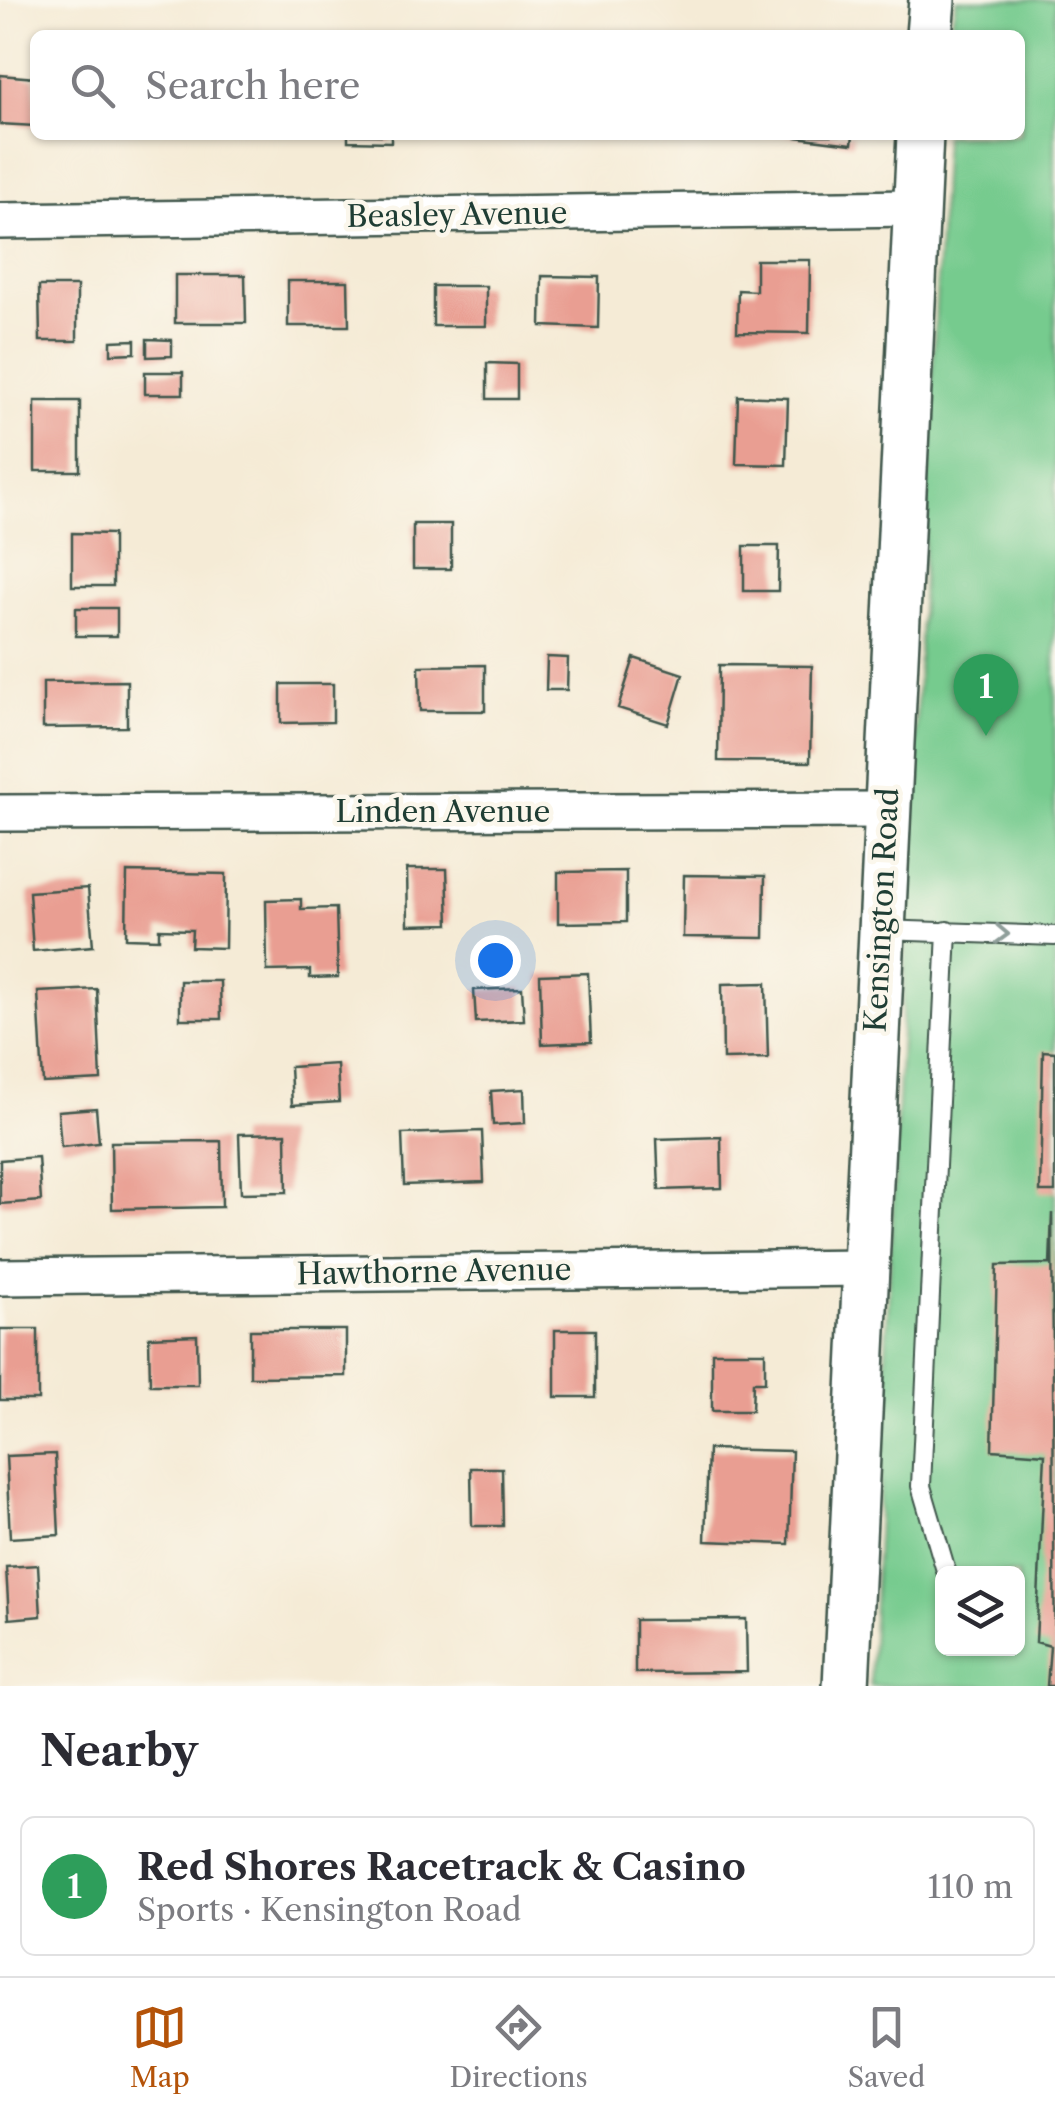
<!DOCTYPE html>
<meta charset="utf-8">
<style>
:root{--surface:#fff;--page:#f7f7f7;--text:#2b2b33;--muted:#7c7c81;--line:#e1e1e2;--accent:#b45309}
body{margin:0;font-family:"Libre Caslon Text",serif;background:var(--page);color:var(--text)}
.controls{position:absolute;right:30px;bottom:30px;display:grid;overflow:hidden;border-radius:15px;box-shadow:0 2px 8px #0004}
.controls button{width:90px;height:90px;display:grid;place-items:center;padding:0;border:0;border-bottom:2px solid var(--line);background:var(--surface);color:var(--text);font:50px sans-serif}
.you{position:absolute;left:495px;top:960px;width:35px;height:35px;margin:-25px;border:8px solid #fff;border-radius:50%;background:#1a73e8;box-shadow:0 0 0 15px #1a73e833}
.badge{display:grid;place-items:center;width:65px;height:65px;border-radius:50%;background:var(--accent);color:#fff;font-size:32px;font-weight:700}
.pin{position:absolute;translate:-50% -82px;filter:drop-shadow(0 2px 5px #0008)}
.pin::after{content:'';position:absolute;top:52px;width:35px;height:30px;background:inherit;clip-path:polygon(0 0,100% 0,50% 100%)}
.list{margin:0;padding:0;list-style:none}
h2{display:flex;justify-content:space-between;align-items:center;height:130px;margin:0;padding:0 40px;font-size:42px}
h2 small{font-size:32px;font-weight:400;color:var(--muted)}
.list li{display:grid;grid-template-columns:65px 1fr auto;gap:30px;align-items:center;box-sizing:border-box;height:140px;margin:0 20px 20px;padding:0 20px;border:2px solid var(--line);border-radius:15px}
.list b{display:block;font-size:38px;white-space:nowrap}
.list p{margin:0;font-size:32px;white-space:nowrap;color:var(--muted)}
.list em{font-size:32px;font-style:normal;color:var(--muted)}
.icon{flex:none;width:55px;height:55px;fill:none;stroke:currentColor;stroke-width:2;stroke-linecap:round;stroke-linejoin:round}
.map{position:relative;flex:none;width:1055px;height:1686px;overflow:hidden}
.search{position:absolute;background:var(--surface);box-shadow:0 2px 8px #0004;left:30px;right:30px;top:30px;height:110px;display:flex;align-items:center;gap:25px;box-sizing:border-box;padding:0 35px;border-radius:15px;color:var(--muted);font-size:38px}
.sheet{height:290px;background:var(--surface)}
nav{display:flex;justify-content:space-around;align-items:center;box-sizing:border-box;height:140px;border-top:2px solid var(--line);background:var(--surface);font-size:28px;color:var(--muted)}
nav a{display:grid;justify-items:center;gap:5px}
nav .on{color:var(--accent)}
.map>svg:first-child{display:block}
.green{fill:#76cb8e;stroke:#4a8461;stroke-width:2.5;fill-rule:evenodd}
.building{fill:#e99e92}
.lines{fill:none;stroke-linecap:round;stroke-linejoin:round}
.service-casing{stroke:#3f574c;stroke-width:22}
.minor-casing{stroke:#3f574c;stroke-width:40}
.tertiary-casing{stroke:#3f574c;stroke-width:50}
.service{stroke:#fff;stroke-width:18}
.minor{stroke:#fff;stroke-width:35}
.tertiary{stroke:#fff;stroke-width:45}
.oneway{stroke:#8f9e9a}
.labels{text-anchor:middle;stroke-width:9;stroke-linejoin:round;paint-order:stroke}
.street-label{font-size:30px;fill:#1f3d34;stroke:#fbf7ec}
</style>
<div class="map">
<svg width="1055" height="1686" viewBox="0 0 1055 1686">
<rect width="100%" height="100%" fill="#fbf7ec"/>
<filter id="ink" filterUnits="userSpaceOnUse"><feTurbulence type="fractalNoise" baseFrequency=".01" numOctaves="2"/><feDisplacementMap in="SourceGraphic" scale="20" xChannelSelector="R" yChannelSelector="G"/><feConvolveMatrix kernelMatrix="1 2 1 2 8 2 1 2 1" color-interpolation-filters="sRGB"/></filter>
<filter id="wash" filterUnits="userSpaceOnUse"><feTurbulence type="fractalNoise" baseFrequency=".0048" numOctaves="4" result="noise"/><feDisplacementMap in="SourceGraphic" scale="40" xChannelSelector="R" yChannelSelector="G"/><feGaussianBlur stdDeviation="2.25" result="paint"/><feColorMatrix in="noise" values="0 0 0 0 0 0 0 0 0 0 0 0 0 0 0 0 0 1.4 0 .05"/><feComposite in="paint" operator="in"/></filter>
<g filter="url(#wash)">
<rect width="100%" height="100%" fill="#f5ebd6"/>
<path class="green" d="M 956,0 L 1055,0 L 1055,1686 L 870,1686 L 944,135 L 1020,135 L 1020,35 L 949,35 ZM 942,1574 L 1018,1574 L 1018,1648 L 942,1648 Z"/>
<g id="blocks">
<path class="building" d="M 0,75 L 35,78 L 35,126 L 0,124 Z
M 348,135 L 391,135 L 391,142 L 348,141 Z
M 780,135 L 853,135 L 852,144 Z
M 756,260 L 810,260 L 809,333 L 737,332 L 738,290 L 756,291 Z
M 175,275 L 245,275 L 246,323 L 175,323 Z
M 542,276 L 599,277 L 598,328 L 541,326 Z
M 288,281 L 348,281 L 349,326 L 288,326 Z
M 39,286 L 77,286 L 77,341 L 40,341 Z
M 433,286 L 486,286 L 486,326 L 433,326 Z
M 147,339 L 172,340 L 172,356 L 147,357 Z
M 135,340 L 135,353 L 111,354 L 111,341 Z
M 487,363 L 517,364 L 517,399 L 487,399 Z
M 145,372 L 183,372 L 183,394 L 145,394 Z
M 738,396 L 788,398 L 786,465 L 736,464 Z
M 35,401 L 80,401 L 80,471 L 35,471 Z
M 413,524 L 451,524 L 451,569 L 413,569 Z
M 72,533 L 113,534 L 113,586 L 72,586 Z
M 744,546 L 779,546 L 778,591 L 744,591 Z
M 76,608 L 117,608 L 117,636 L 76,636 Z
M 547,657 L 568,658 L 567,690 L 546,690 Z
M 634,658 L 683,674 L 668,724 L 618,708 Z
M 485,665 L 485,711 L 420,711 L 419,666 Z
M 719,665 L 812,666 L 810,762 L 718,761 Z
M 127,681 L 127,727 L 43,728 L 43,682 Z
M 281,684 L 333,684 L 333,722 L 281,723 Z
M 407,869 L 447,869 L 449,924 L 408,925 Z
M 626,871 L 626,922 L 558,923 L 558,872 Z
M 127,872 L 226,874 L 225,948 L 191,947 L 192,930 L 159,929 L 159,939 L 126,938 Z
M 684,875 L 765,876 L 764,938 L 683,937 Z
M 88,888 L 93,946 L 33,951 L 29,892 Z
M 301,899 L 301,909 L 336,908 L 338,977 L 310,978 L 310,970 L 267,971 L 266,900 Z
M 588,973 L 591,1042 L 542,1044 L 540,975 Z
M 180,981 L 220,981 L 221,1019 L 180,1019 Z
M 766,983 L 768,1058 L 723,1059 L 722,984 Z
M 522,988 L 524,1020 L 476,1022 L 474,990 Z
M 97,989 L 101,1080 L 43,1083 L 38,992 Z
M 1043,1051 L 1055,1052 L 1055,1192 L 1040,1192 Z
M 337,1064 L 339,1102 L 292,1105 L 290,1067 Z
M 524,1089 L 525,1123 L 493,1125 L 491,1091 Z
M 96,1108 L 99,1143 L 61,1147 L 58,1111 Z
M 482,1131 L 484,1182 L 404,1185 L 402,1134 Z
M 286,1133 L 287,1192 L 241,1193 L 239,1134 Z
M 721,1137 L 722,1188 L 659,1190 L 657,1139 Z
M 221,1141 L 222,1207 L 112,1209 L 111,1142 Z
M 38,1157 L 41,1201 L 0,1204 L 0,1160 Z
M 1052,1213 L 1055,1686 L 1047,1686 L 1050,1646 L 1036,1642 L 1045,1454 L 992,1450 L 997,1265 L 1050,1264 Z
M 0,1329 L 38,1329 L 38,1400 L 0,1400 Z
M 250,1330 L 346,1330 L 346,1376 L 250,1377 Z
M 555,1330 L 595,1330 L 595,1397 L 555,1397 Z
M 197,1335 L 198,1385 L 150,1385 L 149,1337 Z
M 712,1352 L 765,1352 L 765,1382 L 753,1382 L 752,1411 L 712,1411 Z
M 708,1449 L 792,1451 L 789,1544 L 705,1541 Z
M 55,1454 L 59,1535 L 10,1538 L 6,1456 Z
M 471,1468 L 502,1468 L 503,1526 L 472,1526 Z
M 38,1565 L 41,1616 L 9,1619 L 6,1567 Z
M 746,1619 L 747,1672 L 635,1673 L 635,1620 Z"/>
</g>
</g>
<g filter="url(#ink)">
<use href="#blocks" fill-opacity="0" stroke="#3f574c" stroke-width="2.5"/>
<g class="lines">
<defs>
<path id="service" d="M 880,930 L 1055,936
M 947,1574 L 921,1486 L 947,931"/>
<path id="minor" d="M 0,221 L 914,208
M 0,813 L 886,810
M 0,1277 L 868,1268"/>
<path id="tertiary" d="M 929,35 L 932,0
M 846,1686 L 920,135"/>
</defs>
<use href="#service" class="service-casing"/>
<use href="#minor" class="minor-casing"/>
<use href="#tertiary" class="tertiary-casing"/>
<use href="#service" class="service"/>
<use href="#minor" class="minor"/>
<use href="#tertiary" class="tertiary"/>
</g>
<defs><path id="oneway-chevron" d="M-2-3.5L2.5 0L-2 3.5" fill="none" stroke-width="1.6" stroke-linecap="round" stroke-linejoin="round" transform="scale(2.5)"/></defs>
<use class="oneway" href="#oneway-chevron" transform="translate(1002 934) rotate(2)"/>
</g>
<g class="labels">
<g class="street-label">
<text transform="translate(457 215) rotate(-1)" y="10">Beasley Avenue</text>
<text x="443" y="822">Linden Avenue</text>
<text transform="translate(882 910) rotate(-87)" y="10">Kensington Road</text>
<text transform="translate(434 1272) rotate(-1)" y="10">Hawthorne Avenue</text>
</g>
</g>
</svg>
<div class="controls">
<button><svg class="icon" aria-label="layers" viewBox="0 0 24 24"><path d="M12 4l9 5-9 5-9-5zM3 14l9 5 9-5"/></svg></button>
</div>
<div class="you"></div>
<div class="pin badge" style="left:986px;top:736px;background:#2e9e5b">1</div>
<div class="search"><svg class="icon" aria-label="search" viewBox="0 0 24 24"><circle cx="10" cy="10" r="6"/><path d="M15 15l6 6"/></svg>Search here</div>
</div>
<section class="sheet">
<h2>Nearby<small></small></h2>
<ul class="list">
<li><span class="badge" style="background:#2e9e5b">1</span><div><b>Red Shores Racetrack &amp; Casino</b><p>Sports · Kensington Road</p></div><em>110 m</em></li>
</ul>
</section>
<nav>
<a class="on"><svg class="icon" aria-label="map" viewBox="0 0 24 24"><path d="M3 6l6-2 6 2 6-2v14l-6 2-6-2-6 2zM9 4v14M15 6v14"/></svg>Map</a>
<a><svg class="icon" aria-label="directions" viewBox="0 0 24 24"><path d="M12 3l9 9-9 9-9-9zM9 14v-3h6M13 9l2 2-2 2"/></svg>Directions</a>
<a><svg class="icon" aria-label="saved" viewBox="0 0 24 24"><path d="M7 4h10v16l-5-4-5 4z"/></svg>Saved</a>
</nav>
